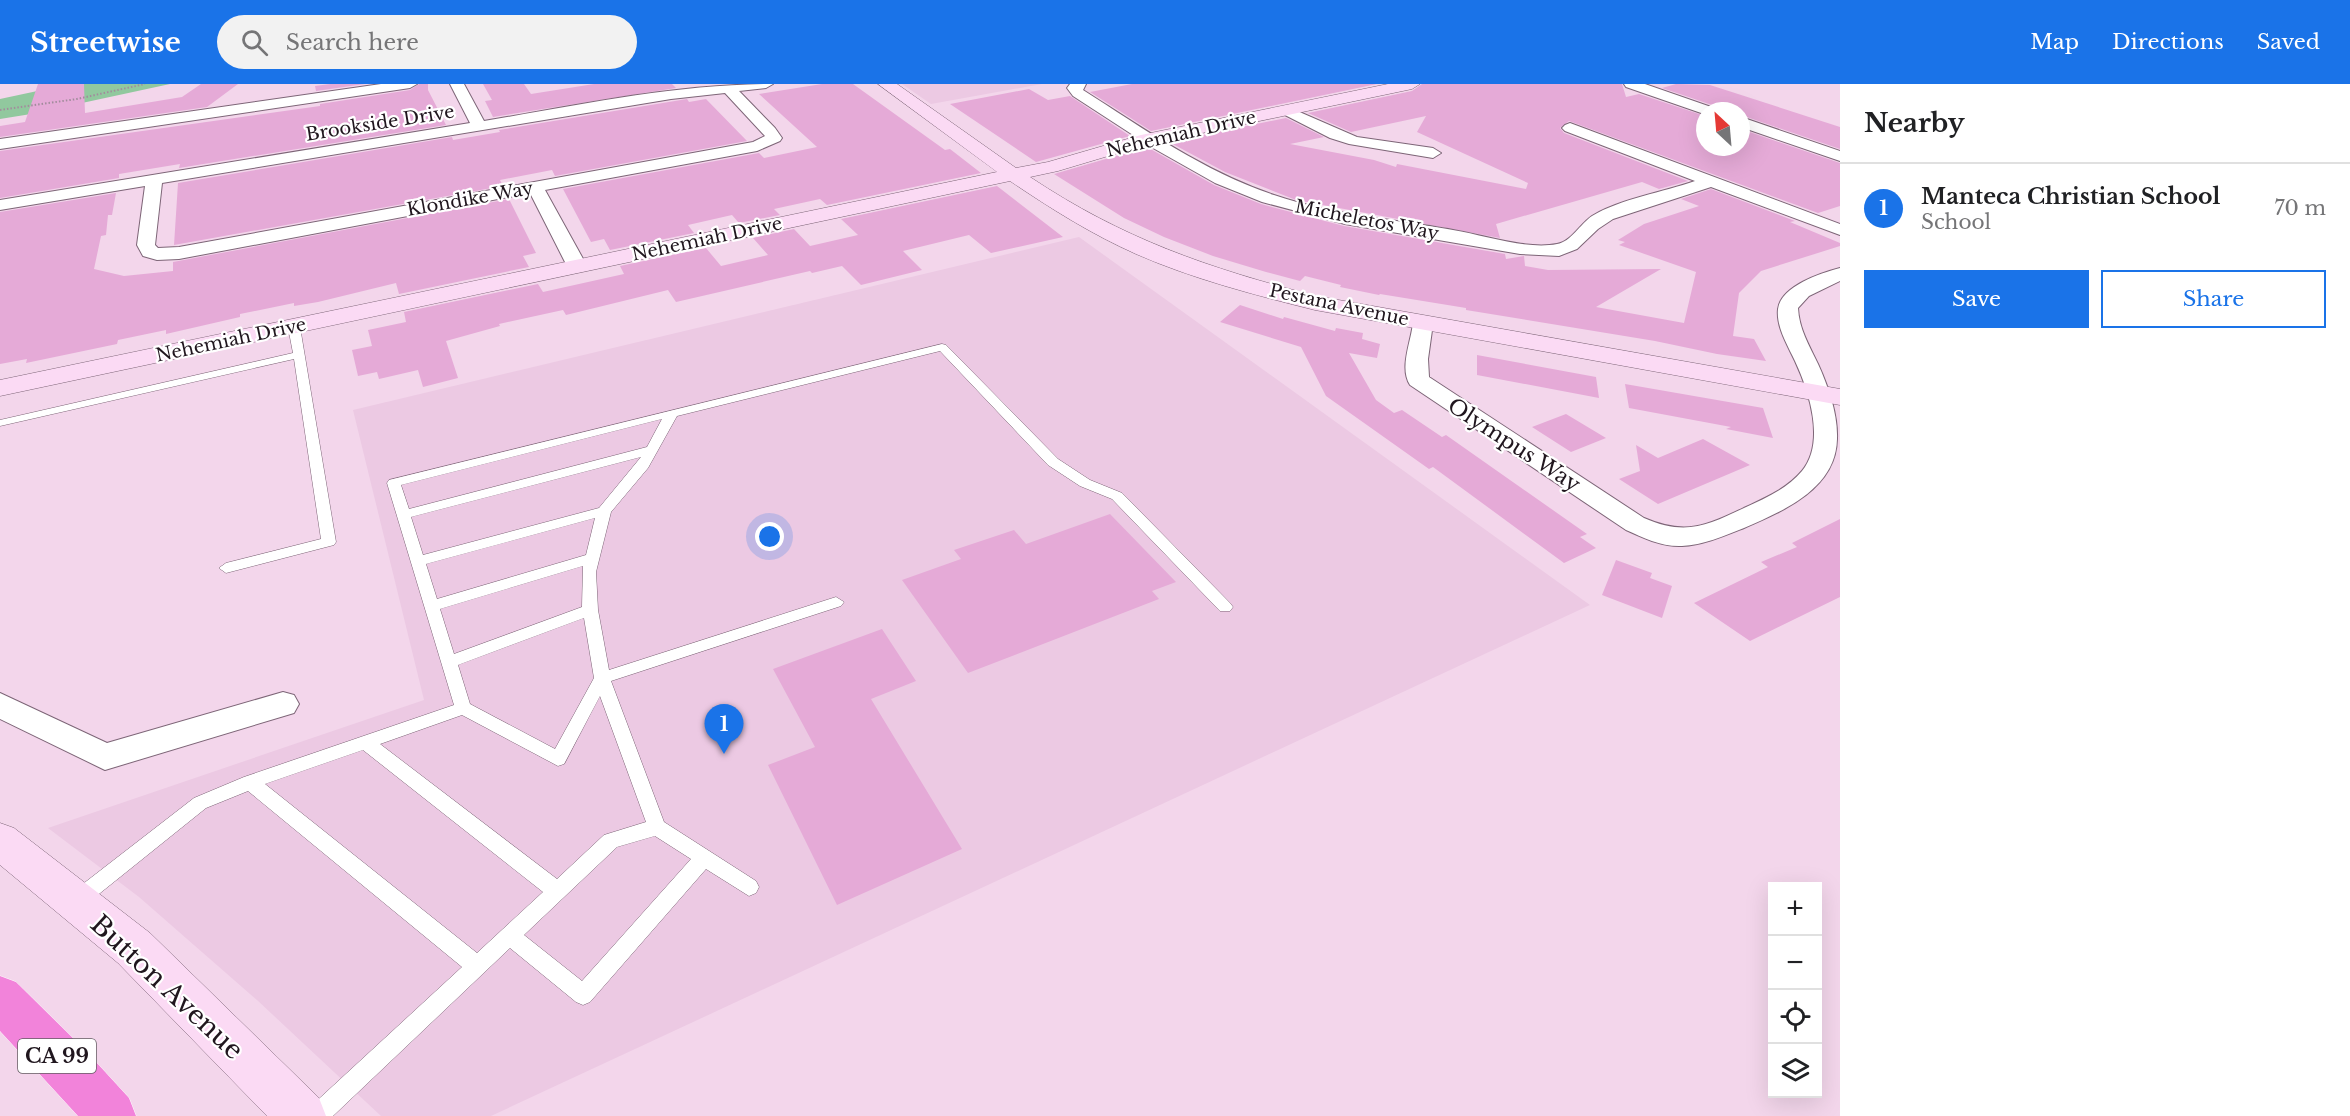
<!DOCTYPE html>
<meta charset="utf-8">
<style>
:root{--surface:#fff;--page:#f2f2f2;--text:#202124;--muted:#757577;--line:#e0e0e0;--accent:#1a73e8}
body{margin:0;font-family:"Libre Baskerville",serif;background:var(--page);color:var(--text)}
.controls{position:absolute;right:18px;bottom:18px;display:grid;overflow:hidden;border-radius:0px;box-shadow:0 6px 24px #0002}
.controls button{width:54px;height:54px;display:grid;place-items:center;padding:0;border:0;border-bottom:2px solid var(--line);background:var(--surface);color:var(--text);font:30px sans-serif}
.compass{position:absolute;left:1696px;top:18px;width:54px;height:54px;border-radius:50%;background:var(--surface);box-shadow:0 6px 24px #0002;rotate:334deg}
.you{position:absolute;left:770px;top:453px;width:21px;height:21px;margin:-15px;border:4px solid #fff;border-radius:50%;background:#1a73e8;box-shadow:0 0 0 9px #1a73e833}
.badge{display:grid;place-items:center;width:39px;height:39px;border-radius:50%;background:var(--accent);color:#fff;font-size:20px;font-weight:700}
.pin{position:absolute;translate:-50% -50px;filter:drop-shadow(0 2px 3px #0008)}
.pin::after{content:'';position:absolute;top:32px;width:21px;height:18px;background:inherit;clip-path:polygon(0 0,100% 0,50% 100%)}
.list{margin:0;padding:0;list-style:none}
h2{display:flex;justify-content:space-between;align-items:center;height:78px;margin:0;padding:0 24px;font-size:26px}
h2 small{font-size:20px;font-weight:400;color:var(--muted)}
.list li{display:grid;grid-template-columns:39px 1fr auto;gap:18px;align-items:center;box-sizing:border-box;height:90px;padding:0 24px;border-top:2px solid var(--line)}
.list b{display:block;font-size:22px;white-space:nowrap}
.list p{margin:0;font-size:20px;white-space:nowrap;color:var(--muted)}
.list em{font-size:20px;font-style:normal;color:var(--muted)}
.actions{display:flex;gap:12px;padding:18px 24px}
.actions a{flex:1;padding:14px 0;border:2px solid var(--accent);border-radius:0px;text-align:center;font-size:21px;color:var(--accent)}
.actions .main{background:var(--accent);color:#fff}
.icon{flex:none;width:33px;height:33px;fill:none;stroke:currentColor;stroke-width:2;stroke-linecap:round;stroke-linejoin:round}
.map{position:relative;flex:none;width:1840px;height:1032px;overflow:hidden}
header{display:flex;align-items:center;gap:36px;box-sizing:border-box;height:84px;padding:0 30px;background:var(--accent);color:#fff}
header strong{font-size:28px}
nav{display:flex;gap:33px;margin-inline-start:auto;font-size:21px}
.search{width:420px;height:54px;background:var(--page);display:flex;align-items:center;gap:15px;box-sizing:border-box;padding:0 21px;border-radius:33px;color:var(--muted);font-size:22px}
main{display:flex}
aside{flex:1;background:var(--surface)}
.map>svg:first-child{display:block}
.built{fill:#ecc9e3}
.green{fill:#91c89e}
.building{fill:#e5aad7}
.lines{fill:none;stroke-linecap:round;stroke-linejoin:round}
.lane-casing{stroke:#7d6577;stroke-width:1}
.street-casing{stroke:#7d6577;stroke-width:2}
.secondary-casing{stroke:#7d6577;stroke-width:1}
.highway-casing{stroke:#fff;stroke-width:1}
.path{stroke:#a28c9c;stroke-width:2;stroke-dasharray:1.5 2;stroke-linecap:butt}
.lane{fill:#fff;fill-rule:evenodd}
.street{fill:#fff;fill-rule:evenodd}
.secondary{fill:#fbdaf4;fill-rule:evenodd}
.highway{fill:#f283da;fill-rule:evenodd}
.labels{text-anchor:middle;stroke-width:4.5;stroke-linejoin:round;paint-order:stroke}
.far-street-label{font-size:18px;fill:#20161e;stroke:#fff}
.shield{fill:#fff;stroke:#635c62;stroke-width:1.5}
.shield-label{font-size:20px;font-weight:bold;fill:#20161e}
.street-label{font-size:21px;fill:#20161e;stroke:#fff}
.near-street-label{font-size:26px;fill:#20161e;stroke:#fff}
</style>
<header>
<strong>Streetwise</strong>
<div class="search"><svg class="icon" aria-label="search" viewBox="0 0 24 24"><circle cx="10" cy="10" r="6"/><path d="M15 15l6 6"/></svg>Search here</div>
<nav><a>Map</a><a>Directions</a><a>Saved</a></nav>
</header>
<main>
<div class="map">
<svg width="1840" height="1032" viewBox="0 0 1840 1032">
<rect width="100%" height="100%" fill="#f3d6eb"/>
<path class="built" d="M 902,0 L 1042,0 L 931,20 Z
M 1079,153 L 1590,521 L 491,1032 L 381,1032 L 257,916 L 139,813 L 48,744 L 424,616 L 353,326 Z"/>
<path class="green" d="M 70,0 L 170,0 L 31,30 L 0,35 L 0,15 Z"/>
<path class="building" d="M 38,0 L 84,0 L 85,29 L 182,13 L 201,0 L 238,0 L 207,23 L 0,53 L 0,42 L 25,38 Z
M 330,0 L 365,0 L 316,7 L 315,2 Z
M 419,0 L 428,0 L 428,6 L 446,41 L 179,84 L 180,80 L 119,90 L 119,94 L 0,114 L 0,67 L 320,22 L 320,20 L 410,6 Z
M 483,0 L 524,0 L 531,10 L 594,0 L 672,0 L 676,4 L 493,33 L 485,17 L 492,16 Z
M 822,0 L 853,0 L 945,66 L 950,65 L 981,89 L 827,121 L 820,115 L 774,125 L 780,131 L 739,139 L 732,131 L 688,141 L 694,149 L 610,166 L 604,155 L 591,158 L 563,105 L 759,69 L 764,74 L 817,63 L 759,10 Z
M 1132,0 L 1377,0 L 1151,47 L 1090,8 Z
M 1422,0 L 1622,0 L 1626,13 L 1639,10 L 1705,32 L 1705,63 L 1741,63 L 1741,45 L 1840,79 L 1840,122 L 1818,129 L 1569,37 L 1560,44 L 1564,49 L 1688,97 L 1659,105 L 1642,98 L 1496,140 L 1500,154 L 1296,116 L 1225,88 L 1169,58 L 1286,34 L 1324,53 L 1290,60 L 1374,76 L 1396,83 L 1397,80 L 1526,105 L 1528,99 L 1417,48 L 1426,32 L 1351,48 L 1308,29 L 1412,7 Z
M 1676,0 L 1710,1 L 1840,43 L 1840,65 L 1741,31 L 1741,27 L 1718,27 L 1715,22 L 1662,4 Z
M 1029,5 L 1048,16 L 1070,12 L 1130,52 L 1036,78 L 950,20 Z
M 687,15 L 689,18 L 706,15 L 747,57 L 555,92 L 552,86 L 500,96 L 503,102 L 174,161 L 178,99 L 452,53 L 453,56 L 500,48 L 499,46 Z
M 1147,63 L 1214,101 L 1261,120 L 1344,142 L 1505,170 L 1506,175 L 1524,172 L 1525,182 L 1548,186 L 1661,185 L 1596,223 L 1684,239 L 1696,188 L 1619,161 L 1625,158 L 1618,156 L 1644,140 L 1699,122 L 1681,115 L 1711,105 L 1795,137 L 1790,138 L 1840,159 L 1840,162 L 1761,187 L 1739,209 L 1733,252 L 1754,255 L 1766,277 L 1717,270 L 1655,257 L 1466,226 L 1466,224 L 1380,210 L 1379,211 L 1340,203 L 1341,201 L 1305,192 L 1300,197 L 1266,188 L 1213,172 L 1164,153 L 1124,134 L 1054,90 Z
M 997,102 L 1063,153 L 991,169 L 969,151 L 903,167 L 922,186 L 861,201 L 842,182 L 812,189 L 810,187 L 676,218 L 668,206 L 566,231 L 563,226 L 499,240 L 500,242 L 446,257 L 458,294 L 423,303 L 418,286 L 379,295 L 377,288 L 358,292 L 352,266 L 372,262 L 368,246 L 406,238 L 404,228 L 538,200 L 543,208 L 624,190 L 620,182 L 706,164 L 721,182 L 768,171 L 753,154 L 794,145 L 810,162 L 858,151 L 841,135 Z
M 116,109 L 112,131 L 108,131 L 106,151 L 101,152 L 94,185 L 124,192 L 173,187 L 173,178 L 509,115 L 536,169 L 523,172 L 529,183 L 399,210 L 396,199 L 318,218 L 294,222 L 294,219 L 240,230 L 240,233 L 166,250 L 166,246 L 118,256 L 117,260 L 26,279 L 27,275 L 0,280 L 0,128 Z
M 1240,221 L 1283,235 L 1284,233 L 1335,247 L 1336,244 L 1363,249 L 1362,255 L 1380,260 L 1377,274 L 1349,269 L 1376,316 L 1394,329 L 1402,326 L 1442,353 L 1446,351 L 1587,450 L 1580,453 L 1596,464 L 1564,479 L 1433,383 L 1429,385 L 1326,312 L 1301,263 L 1220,238 Z
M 1477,271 L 1596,293 L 1599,314 L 1477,291 Z
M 1625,300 L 1763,324 L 1773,354 L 1726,345 L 1731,343 L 1629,324 Z
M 1566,330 L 1606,354 L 1571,368 L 1532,343 Z
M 1703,355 L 1750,381 L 1658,420 L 1619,395 L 1640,387 L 1636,361 L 1658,374 Z
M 1110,430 L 1176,498 L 1152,507 L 1159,515 L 968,589 L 902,496 L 961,475 L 954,466 L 1014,446 L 1026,460 Z
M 1840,435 L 1840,513 L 1750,557 L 1694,519 L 1768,483 L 1761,478 L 1797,463 L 1792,459 Z
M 1616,476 L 1652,489 L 1650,494 L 1672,502 L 1662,534 L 1602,511 Z
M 882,545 L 916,597 L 871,615 L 962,765 L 837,821 L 768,681 L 815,663 L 773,585 Z"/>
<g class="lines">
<defs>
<path id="lane" d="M 294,240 L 300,243 L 336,458 L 334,461 L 226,489 L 219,484 L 226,479 L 321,455 L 294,275 L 0,342 L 0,336 L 293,269 L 288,243 Z
M 942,260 L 946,261 L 1058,375 L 1090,396 L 1122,409 L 1230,519 L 1233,523 L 1230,527 L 1220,527 L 1112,415 L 1080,402 L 1048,381 L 940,267 L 677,332 L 648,384 L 611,428 L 596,488 L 598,526 L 609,586 L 836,513 L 844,518 L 841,522 L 611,597 L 664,738 L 756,797 L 759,803 L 756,809 L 749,812 L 706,785 L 590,918 L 583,921 L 576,918 L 510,864 L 333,1032 L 306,1032 L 309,1024 L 462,883 L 248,707 L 206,724 L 84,822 L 77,825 L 70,822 L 67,816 L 70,810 L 194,714 L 244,693 L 454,621 L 387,399 L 389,396 ZM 662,335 L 647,363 L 409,425 L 401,401 ZM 641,373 L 599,424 L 423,471 L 411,433 ZM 595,434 L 586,471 L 437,515 L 426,480 ZM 583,482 L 582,523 L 454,570 L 440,525 ZM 584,534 L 594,594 L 555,665 L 470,620 L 458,581 ZM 600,612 L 646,738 L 604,751 L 557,795 L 380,660 L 462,631 L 558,682 L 564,680 ZM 363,666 L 543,808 L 477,869 L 265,700 ZM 655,752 L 691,775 L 582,897 L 524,851 L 617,763 Z"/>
<path id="street" d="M 381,0 L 417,0 L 410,4 L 0,65 L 0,55 Z
M 450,0 L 464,0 L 484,37 C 580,21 676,0 773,0 L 766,4 L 739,7 L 775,44 L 782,54 L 780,57 L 757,67 L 545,106 L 587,182 L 584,186 L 570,186 L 567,182 L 530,109 L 179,175 L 157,176 L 143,172 L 137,161 L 145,102 L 0,126 L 0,116 L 470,39 ZM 725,9 L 765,52 L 753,58 L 179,163 L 158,164 L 155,161 L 162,99 L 671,15 Z
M 1086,0 L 1083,6 C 1144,45 1205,88 1274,111 C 1332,131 1393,135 1453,146 C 1484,151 1526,166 1557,160 C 1571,158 1580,140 1592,132 C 1620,115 1664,108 1695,97 L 1565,47 L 1562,44 L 1565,41 L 1570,39 L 1840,140 L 1840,151 L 1711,103 L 1613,135 L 1598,145 L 1577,165 L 1559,172 L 1520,170 L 1345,140 L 1262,118 L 1215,99 L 1153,64 L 1073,12 L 1067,4 L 1070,0 Z
M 1624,0 L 1645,0 L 1714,24 L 1716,27 L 1705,27 L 1704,30 L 1626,3 Z
M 1288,23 L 1357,53 L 1433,64 L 1441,69 L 1433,74 L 1349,60 L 1330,54 L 1283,30 L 1281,27 L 1283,24 Z
M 1741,33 L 1840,67 L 1840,77 L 1741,43 Z
M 1840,184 L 1840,197 L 1809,212 L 1798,224 C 1799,245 1809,261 1818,280 C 1828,302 1838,330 1837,355 C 1836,405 1783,427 1744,444 C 1724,452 1703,461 1682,462 C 1662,463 1644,454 1626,446 L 1410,301 C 1399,284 1411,258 1413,239 L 1416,235 L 1423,233 L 1430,235 L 1433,239 L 1428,275 L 1429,293 L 1644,434 C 1685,452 1706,442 1744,424 C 1765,414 1787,405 1802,387 C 1826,358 1809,307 1795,277 C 1788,262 1776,243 1778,225 C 1781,202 1821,189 1840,184 Z
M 283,608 L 294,611 L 299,620 L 294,629 L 105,686 L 0,635 L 0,609 L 107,659 Z"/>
<path id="secondary" d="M 878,0 L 897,0 L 1016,84 L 1048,78 L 1141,51 L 1388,0 L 1420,0 L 1412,5 L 1145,61 L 1058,87 L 1030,93 C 1123,155 1208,184 1316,212 L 1840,305 L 1840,321 L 1315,226 C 1255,211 1193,195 1136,170 C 1091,150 1050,124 1010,97 L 0,312 L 0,296 L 997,88 Z
M 0,739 L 14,744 L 150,849 L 319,1014 L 326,1032 L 267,1032 L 118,879 L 0,781 Z"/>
<path id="highway" d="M 0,892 L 16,898 L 85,966 L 129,1014 L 136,1032 L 78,1032 L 0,947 Z"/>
</defs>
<use href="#lane" class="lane-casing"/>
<use href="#street" class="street-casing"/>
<use href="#secondary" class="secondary-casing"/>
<use href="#highway" class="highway-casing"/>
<path class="path" d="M 0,26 L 77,15 L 145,0"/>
<use href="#lane" class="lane"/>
<use href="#street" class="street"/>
<use href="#secondary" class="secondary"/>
<use href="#highway" class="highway"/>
</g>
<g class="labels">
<g class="far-street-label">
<text transform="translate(380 39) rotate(-9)" y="6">Brookside Drive</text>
<text transform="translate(1181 50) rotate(-13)" y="6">Nehemiah Drive</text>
<text transform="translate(470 115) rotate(-10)" y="6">Klondike Way</text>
<text transform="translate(1367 136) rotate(11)" y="6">Micheletos Way</text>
<text transform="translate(707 155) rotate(-12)" y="6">Nehemiah Drive</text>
<text transform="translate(1339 221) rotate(12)" y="6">Pestana Avenue</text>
<text transform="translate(231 256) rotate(-12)" y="6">Nehemiah Drive</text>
</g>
<rect class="shield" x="18" y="955" width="78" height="34" rx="4.5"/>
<g class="shield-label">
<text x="57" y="979">CA 99</text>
</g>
<g class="street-label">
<text transform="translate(1514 361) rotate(33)" y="7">Olympus Way</text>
</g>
<g class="near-street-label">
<text transform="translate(167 903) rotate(43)" y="9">Button Avenue</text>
</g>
</g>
</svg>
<div class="controls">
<button>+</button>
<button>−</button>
<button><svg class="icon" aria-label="locate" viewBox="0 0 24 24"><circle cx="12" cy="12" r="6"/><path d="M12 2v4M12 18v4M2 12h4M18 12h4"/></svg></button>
<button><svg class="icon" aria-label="layers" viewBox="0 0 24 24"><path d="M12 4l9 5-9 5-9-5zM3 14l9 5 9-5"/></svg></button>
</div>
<svg class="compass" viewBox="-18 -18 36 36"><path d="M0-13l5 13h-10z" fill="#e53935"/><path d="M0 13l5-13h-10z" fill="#757577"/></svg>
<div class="you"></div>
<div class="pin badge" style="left:724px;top:670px">1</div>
</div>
<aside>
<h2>Nearby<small></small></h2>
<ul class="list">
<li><span class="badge">1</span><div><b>Manteca Christian School</b><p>School</p></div><em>70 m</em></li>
</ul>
<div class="actions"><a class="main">Save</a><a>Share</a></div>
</aside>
</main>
